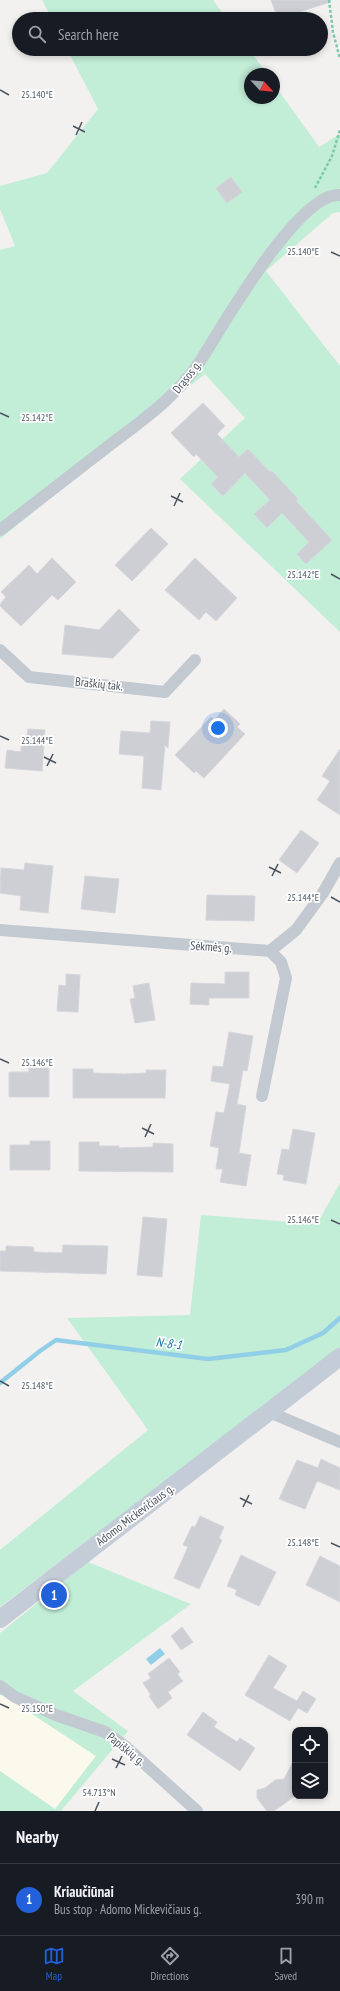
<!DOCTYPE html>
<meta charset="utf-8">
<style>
:root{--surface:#171b24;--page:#20242c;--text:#f1f3f6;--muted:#9ea1a6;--line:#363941;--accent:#2361da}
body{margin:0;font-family:"PT Sans Narrow",sans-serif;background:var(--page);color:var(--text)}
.controls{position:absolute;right:12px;bottom:12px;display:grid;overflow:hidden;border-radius:8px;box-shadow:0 2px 6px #0003}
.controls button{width:36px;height:36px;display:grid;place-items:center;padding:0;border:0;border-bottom:1px solid var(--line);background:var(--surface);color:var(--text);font:20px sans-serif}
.compass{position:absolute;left:244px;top:68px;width:36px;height:36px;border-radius:50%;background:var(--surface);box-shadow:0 2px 6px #0003;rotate:116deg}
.you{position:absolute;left:218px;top:728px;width:14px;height:14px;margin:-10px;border:3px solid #fff;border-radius:50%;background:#1a73e8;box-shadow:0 0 0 6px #1a73e833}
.badge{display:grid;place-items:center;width:26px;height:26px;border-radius:50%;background:var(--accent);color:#fff;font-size:13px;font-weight:700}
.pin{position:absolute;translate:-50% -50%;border:2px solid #fff;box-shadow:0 1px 4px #0006}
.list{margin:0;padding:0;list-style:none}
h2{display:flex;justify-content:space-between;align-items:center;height:52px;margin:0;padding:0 16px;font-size:17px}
h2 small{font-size:13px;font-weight:400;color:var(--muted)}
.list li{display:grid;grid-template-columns:26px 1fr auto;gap:12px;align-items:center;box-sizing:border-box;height:72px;padding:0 16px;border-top:1px solid var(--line)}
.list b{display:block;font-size:15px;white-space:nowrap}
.list p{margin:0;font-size:13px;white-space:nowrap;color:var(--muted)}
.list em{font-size:13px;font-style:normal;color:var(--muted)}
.icon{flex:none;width:22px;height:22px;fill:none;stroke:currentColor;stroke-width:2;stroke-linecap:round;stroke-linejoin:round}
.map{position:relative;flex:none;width:340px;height:1811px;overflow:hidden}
.search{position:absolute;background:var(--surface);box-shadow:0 2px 6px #0003;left:12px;right:12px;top:12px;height:44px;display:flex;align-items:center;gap:10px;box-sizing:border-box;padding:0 14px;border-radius:22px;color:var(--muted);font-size:15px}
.sheet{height:124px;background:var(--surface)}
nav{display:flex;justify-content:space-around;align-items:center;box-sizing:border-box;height:56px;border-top:1px solid var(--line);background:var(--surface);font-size:11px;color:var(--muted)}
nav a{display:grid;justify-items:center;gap:2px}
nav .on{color:var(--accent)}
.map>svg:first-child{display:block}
.commercial{fill:#fbf8ec}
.green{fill:#c2edd7}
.water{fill:#91cee8}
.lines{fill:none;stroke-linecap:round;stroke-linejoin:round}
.stream{stroke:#91cee8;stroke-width:4.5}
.building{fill:#cecfd5;stroke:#d5d6db}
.path{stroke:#7bcaab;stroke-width:2.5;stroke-dasharray:3 2;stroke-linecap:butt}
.street{stroke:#c2c9d1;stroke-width:12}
.secondary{stroke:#c4ccd8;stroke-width:18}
.ticks{fill:none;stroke:#49525d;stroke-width:1.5}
.labels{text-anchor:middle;stroke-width:3.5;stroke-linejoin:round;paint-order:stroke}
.street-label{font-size:12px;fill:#49525d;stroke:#fff}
.water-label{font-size:13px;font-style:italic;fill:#1479a5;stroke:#fff}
.ticks-label{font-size:10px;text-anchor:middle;fill:#49525d;stroke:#fff;stroke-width:3.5;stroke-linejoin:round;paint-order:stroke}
</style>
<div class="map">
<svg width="340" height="1811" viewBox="0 0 340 1811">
<rect width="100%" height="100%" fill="#f3f1f0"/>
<path class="commercial" d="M 0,1695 L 3,1695 L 96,1756 L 55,1809 L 0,1771 Z"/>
<path class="green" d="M 42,0 L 213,0 L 227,19 L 52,19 Z
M 67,49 L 249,49 L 267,74 L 250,74 L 250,98 L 274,98 L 274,84 L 319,147 L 340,134 L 340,212 L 333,213 L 266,271 L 340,366 L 340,632 L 180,479 L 245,418 L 205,374 L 0,539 L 0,250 L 15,246 L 0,209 L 0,186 L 47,173 L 98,109 Z
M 340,1183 L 340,1349 L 0,1607 L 0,1550 L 148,1430 L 67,1318 L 190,1315 L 201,1215 L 317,1224 Z
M 88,1562 L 191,1604 L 73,1691 L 128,1731 L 61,1811 L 0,1811 L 0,1771 L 55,1809 L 96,1756 L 3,1695 L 0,1695 L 0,1633 Z"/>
<path class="water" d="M 160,1648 L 165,1654 L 151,1665 L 146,1659 Z"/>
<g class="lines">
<path class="stream" d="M 0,1383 L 40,1351 L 56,1340 L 208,1359 L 286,1350 L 323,1333 L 340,1318"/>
</g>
<path class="building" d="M 271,0 L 330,0 L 330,2 L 278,19 Z
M 231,177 L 242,192 L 227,203 L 216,188 Z
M 203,403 L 225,426 L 217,434 L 239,457 L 248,449 L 270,472 L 272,471 L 298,499 L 296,501 L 332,540 L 306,564 L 297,554 L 309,542 L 282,513 L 267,528 L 254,514 L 270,500 L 245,473 L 223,496 L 211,484 L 218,477 L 196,454 L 194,457 L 171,433 Z
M 151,528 L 168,544 L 132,581 L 115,565 Z
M 52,558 L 76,582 L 58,600 L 52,595 L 21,626 L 0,606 L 0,604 L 6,597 L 1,592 L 29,565 L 37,574 Z
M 195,558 L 237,598 L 216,621 L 206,612 L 199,620 L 165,590 Z
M 119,609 L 140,630 L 113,658 L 62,654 L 65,625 L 99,630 Z
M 224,709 L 240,724 L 237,727 L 245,734 L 204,778 L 196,771 L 194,773 L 175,755 L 211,717 L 214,720 Z
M 151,721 L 170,722 L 168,748 L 165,745 L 161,790 L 142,788 L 144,756 L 119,754 L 121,731 L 150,733 Z
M 28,729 L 45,730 L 42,771 L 5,768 L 7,750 L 21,752 L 21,743 L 26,743 Z
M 340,749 L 340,815 L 317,800 L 330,781 L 322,776 Z
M 301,830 L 319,843 L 297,873 L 279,860 Z
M 25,863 L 53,866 L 48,913 L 20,910 L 21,896 L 0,893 L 1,868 L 24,870 Z
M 85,876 L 119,879 L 115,913 L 81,909 Z
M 207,895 L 255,896 L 254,921 L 206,920 Z
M 225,972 L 249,972 L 249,998 L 209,998 L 209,1005 L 190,1004 L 191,983 L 225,984 Z
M 66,974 L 80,975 L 78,1012 L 57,1011 L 59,985 L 66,986 Z
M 149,983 L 155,1020 L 135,1023 L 130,999 L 135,998 L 133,986 Z
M 229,1032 L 253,1036 L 247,1071 L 243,1070 L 237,1104 L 246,1106 L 239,1153 L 251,1155 L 246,1186 L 220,1182 L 223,1169 L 216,1169 L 219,1148 L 210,1146 L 216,1112 L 224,1113 L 230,1084 L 211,1081 L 213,1066 L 223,1067 Z
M 29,1068 L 49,1068 L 49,1097 L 9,1097 L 9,1072 L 29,1072 Z
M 73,1069 L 93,1069 L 93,1073 L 124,1074 L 146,1073 L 146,1070 L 166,1070 L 165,1098 L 73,1098 Z
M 293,1129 L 315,1133 L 306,1184 L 283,1180 L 284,1175 L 277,1174 L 282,1149 L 289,1150 Z
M 30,1141 L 50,1141 L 50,1170 L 10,1170 L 10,1145 L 30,1145 Z
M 79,1142 L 99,1142 L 99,1146 L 119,1146 L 119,1148 L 153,1147 L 153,1143 L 173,1144 L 173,1172 L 79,1171 Z
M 143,1217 L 167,1219 L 162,1277 L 137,1275 Z
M 63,1245 L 108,1246 L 106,1274 L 0,1271 L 0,1251 L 6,1251 L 6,1246 L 33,1247 L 34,1252 L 62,1253 Z
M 321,1459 L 340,1468 L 340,1490 L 317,1481 L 305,1509 L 279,1499 L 297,1460 L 318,1468 Z
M 200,1516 L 224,1527 L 219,1538 L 222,1540 L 199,1589 L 174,1578 L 188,1547 L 183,1545 L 192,1526 L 195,1527 Z
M 241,1555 L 276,1572 L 259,1606 L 235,1595 L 237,1590 L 227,1586 Z
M 320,1556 L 340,1566 L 340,1602 L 306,1585 Z
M 182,1627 L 193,1642 L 181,1650 L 171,1636 Z
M 269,1655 L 287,1666 L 273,1688 L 297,1701 L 303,1691 L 316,1699 L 307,1713 L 298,1708 L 290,1721 L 245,1695 Z
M 169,1658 L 180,1672 L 177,1674 L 183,1681 L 168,1692 L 172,1698 L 158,1709 L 149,1696 L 151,1695 L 143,1683 L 151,1678 L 148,1674 Z
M 203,1712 L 217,1722 L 214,1727 L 237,1742 L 240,1738 L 255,1748 L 240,1771 L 187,1735 Z
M 295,1758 L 295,1796 L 274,1811 L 267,1811 L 257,1798 L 257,1790 L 265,1788 L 275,1780 L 284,1779 Z"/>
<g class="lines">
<path class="path" d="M 329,0 L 333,32 L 340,59
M 315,188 L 332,156 L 340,130"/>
<path class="street" d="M 0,530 C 35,503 70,476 106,448 C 141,421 175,399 201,360 C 222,327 299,191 340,195
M 0,650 L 29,677 L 165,692 L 195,660
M 0,930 L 270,951 L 281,962 L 286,978 L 262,1096
M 270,951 L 296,930 L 323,893 L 340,863
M 269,1412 L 340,1442
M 0,1686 L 15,1697 L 56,1715 L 105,1732 L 126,1747 L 197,1811"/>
<path class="secondary" d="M 0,1619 L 340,1357"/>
</g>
<path class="ticks" d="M 0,90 L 9,95M 73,126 L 85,132M 76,135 L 82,122M 331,252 L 340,256M 0,413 L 9,417M 171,496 L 183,502M 174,506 L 180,493M 331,574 L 340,579M 0,736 L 9,740M 44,757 L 56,763M 47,766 L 53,754M 269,867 L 281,873M 272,876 L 278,864M 331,897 L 340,902M 0,1059 L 9,1063M 142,1128 L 154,1134M 145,1137 L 151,1124M 331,1220 L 340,1224M 0,1381 L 9,1386M 240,1498 L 252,1504M 243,1507 L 249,1495M 331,1543 L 340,1547M 0,1704 L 9,1708M 112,1759 L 125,1765M 116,1768 L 122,1756M 95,1811 L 99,1802"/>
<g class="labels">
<g class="street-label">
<text transform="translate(187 377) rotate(-52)" y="4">Drąsos g.</text>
<text transform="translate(99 684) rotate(6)" y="4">Braškių tak.</text>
<text transform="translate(211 947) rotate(4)" y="4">Sėkmės g.</text>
<text transform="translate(135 1515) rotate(-37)" y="4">Adomo Mickevičiaus g.</text>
<text transform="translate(126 1749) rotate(39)" y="4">Papiškių g.</text>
</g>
<g class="water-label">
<text transform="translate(169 1343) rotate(7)" y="5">N-8-1</text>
</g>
</g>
<g class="ticks-label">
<text x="37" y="98">25.140°E</text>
<text x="303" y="255">25.140°E</text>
<text x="37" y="421">25.142°E</text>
<text x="303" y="578">25.142°E</text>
<text x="37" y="744">25.144°E</text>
<text x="303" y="901">25.144°E</text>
<text x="37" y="1066">25.146°E</text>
<text x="303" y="1223">25.146°E</text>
<text x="37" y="1389">25.148°E</text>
<text x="303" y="1546">25.148°E</text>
<text x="37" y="1712">25.150°E</text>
<text x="99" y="1796">54.713°N</text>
</g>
</svg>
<div class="controls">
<button><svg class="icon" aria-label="locate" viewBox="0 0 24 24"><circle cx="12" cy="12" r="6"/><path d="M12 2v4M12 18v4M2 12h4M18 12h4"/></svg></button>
<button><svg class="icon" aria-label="layers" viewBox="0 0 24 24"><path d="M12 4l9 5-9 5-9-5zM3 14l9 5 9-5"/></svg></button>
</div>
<svg class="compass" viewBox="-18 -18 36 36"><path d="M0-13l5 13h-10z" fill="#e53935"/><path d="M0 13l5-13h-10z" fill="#9ea1a6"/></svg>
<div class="you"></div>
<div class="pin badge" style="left:54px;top:1595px">1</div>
<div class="search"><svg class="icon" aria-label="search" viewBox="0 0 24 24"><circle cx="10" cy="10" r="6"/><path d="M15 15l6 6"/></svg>Search here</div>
</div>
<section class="sheet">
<h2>Nearby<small></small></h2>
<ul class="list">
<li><span class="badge">1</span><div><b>Kriaučiūnai</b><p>Bus stop · Adomo Mickevičiaus g.</p></div><em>390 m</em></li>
</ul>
</section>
<nav>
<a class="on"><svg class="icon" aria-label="map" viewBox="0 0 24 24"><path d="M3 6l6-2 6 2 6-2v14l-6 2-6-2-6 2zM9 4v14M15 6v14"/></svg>Map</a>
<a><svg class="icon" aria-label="directions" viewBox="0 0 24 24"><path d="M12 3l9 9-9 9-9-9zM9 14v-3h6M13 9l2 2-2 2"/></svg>Directions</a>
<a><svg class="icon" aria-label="saved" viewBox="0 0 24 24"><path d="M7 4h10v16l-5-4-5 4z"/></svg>Saved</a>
</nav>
